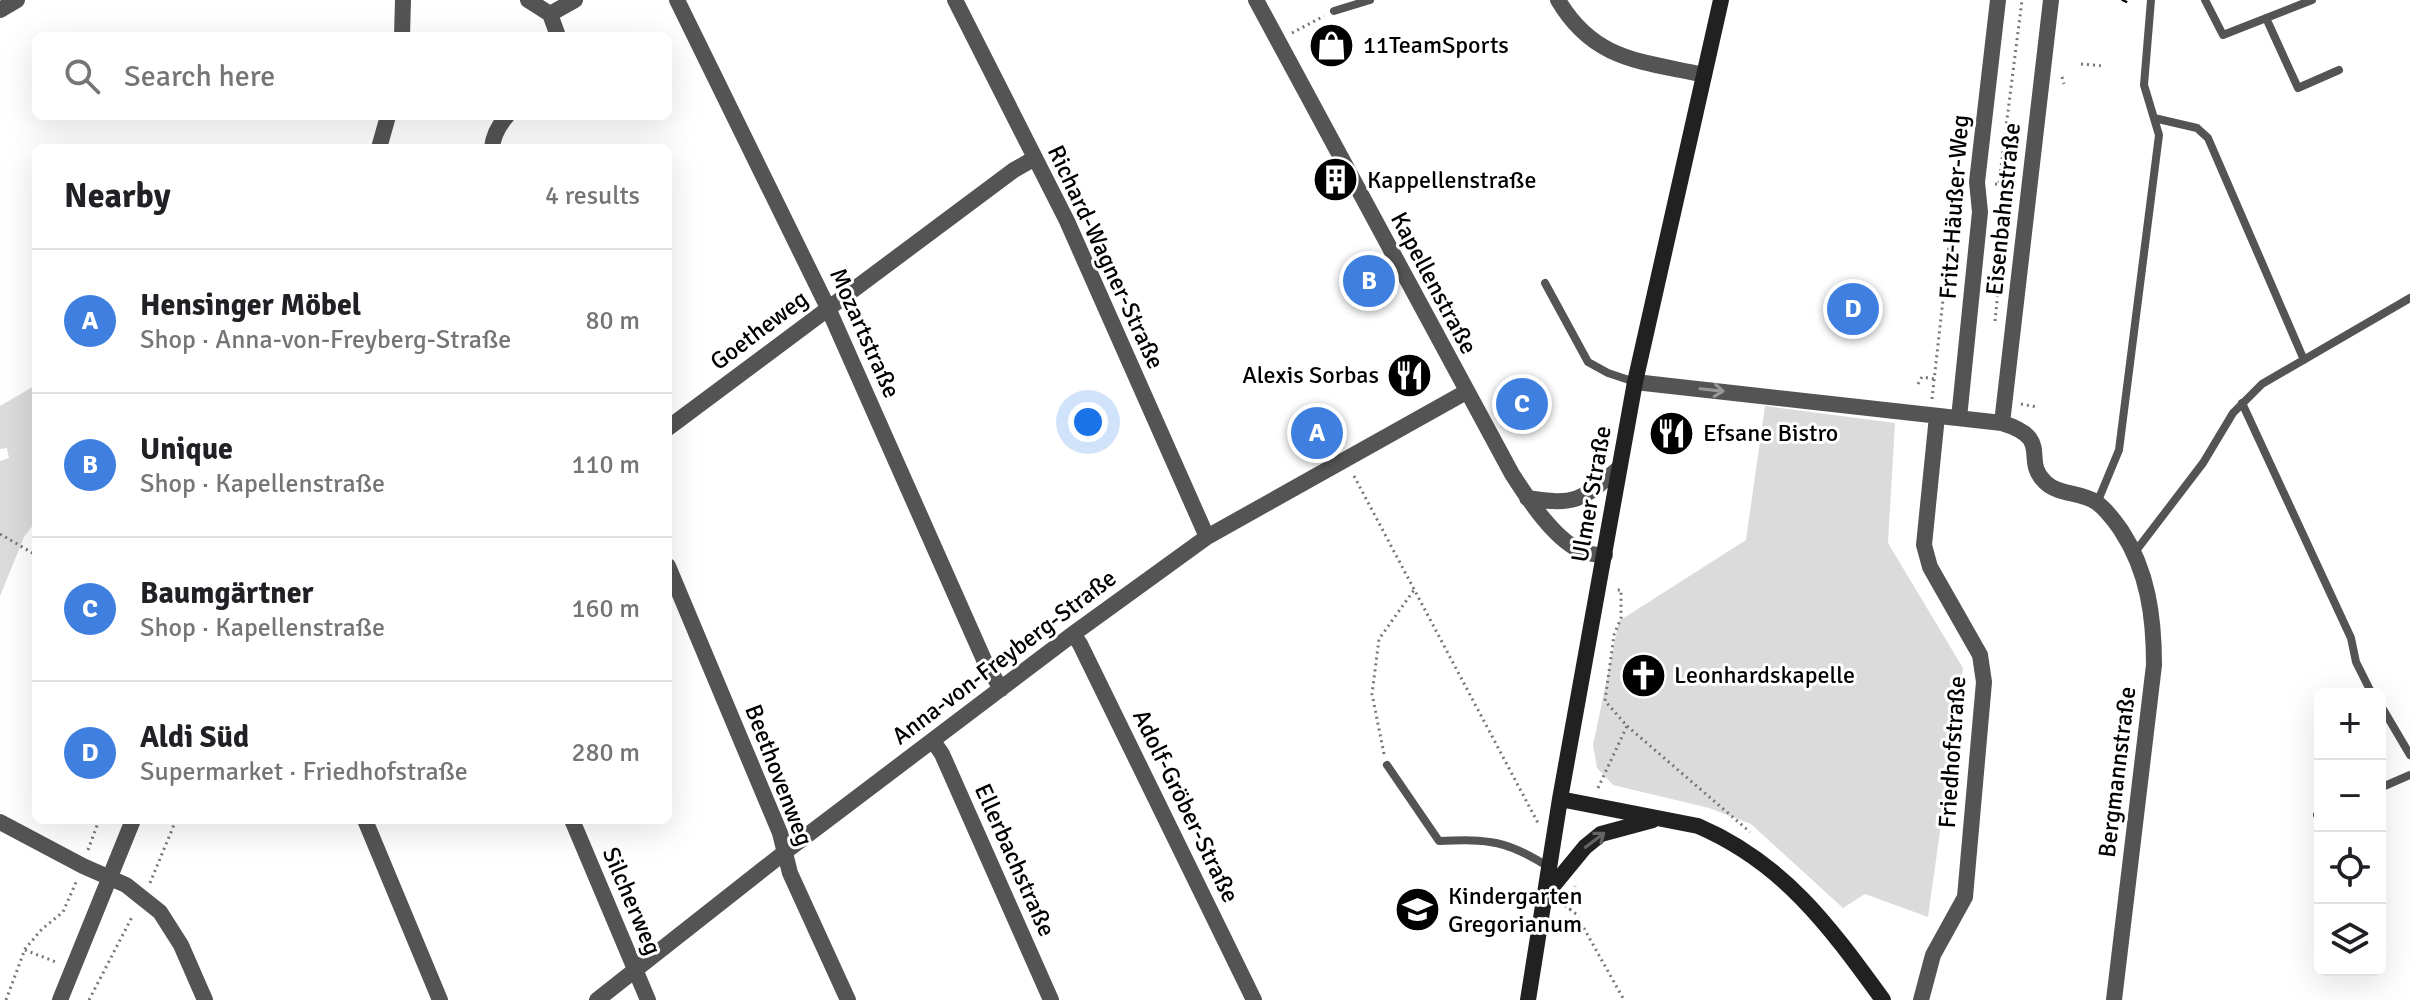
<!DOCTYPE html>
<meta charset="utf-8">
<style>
:root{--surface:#fff;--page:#f2f2f2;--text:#202124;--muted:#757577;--line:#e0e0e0;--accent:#000}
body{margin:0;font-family:Signika,sans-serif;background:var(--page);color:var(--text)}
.controls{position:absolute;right:24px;bottom:24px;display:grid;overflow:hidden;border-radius:12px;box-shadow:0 8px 32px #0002}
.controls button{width:72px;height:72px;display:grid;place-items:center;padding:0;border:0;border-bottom:2px solid var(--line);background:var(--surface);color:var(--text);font:40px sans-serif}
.you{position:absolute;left:1088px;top:422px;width:28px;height:28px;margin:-20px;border:6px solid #fff;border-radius:50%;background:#1a73e8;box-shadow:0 0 0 12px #1a73e833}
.badge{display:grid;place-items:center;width:52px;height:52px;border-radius:50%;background:var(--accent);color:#fff;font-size:26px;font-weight:700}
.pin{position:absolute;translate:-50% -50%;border:4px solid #fff;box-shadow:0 2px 8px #0006}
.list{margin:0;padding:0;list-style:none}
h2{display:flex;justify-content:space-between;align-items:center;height:104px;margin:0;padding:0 32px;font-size:34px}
h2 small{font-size:26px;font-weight:400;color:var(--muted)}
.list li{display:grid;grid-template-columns:52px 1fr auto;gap:24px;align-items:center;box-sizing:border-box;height:144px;padding:0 32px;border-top:2px solid var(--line)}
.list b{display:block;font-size:30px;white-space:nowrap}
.list p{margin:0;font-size:26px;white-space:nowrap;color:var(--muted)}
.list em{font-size:26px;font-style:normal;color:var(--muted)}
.icon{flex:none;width:44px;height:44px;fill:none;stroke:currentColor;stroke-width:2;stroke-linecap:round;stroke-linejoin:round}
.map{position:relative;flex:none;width:2410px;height:1000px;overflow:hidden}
.search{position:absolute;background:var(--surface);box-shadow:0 8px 32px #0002;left:32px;top:32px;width:640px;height:88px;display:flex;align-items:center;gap:20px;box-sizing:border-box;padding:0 28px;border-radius:12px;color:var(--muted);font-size:30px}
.panel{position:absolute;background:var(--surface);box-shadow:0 8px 32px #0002;left:32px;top:144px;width:640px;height:680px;border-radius:12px}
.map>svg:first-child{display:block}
.green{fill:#dbdbdb}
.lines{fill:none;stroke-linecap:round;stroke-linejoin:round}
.path{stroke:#767676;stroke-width:3;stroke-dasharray:2 4;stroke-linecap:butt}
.service{stroke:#545454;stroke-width:8}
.minor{stroke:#545454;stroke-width:16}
.tertiary{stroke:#545454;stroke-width:16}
.secondary{stroke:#212121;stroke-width:16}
.rail{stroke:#000;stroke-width:6;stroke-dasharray:12 4 2 4;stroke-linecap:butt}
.oneway{stroke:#989898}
.oneway2{stroke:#646464}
.labels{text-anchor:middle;stroke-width:6;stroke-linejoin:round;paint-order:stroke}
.poi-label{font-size:24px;fill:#000;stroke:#fff;text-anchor:start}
.street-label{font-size:24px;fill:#000;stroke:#fff}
</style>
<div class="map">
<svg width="2410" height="1000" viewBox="0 0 2410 1000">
<rect width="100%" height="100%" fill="#fff"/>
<path class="green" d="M 36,385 L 36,521 L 24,537 L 0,596 L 0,461 L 9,458 L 7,448 L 0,449 L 0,406 Z
M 1765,406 L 1895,423 L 1888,543 L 1963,668 L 1928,917 L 1865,894 L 1843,908 L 1751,824 L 1709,808 L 1613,785 L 1597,768 L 1593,745 L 1619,621 L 1746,540 Z"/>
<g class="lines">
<path class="path" d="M 1292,33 L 1324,16
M 2081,64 L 2103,66
M 2062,77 L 2064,84
M 1999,183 L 2022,0
M 1995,184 L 2011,186
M 1995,321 L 2009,185
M 1918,384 L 1922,377 L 1935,379
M 1932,399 L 1954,200 L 1960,195
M 2021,404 L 2037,407
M 1354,476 L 1538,823
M 0,534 L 36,555
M 1627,726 L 1750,832
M 1384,754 L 1372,694 L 1379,639 L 1414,590
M 1598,788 L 1627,726 L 1605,701 L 1614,635 L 1621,618 L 1621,590 L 1615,590
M 88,850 L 99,820
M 150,883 L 176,820
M 1560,902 L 1576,914 L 1624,1000
M 1570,910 L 1575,886
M 25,950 L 56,962
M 6,1000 L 25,949 L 42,929 L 63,912 L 77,880
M 89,1000 L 133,915"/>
<path class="service" d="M 2205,0 L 2223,35 L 2312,0
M 1334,11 L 1370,0
M 2266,18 L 2298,88 L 2339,70
M 2154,118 L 2197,128 L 2208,138 L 2304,360
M 1545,283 L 1588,362 L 1608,373 L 1635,382
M 2242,403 L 2351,638 L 2356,662 L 2372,694
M 2097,503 L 2119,450 L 2159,135 L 2144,85 L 2151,0
M 2135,552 L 2203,463 L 2233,413 L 2262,384 L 2410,298
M 2380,704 L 2410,755
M 1387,765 L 1439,841 C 1489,839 1507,840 1550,868
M 2380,788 L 2410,775
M 2320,814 L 2317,815 L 2320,821"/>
<path class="minor" d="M 528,0 L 550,14 L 575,0
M 677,0 L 828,308 L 985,662 L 1001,689
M 955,0 L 1067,221 L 1207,537
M 1558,0 C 1594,61 1641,61 1704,75
M 0,10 L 17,0
M 550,14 L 558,36
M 492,148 C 493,136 499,125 507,116
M 1635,382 L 2002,423 C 2054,439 2021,459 2045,482 C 2058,495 2081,492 2096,502 C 2106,509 2114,520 2121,530 C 2148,571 2154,617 2154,665 L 2114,1000
M 1959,418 L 1980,212 L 1977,182 L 1998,0
M 2002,423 L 2051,0
M 668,428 L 1014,170 L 1035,158
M 668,566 L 780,833 L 790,873 L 848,1000
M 1073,634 L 1080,644 L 1254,1000
M 933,741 L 942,754 L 1051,1000
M 365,820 L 440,1000
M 572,820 L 648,1000
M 0,822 L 83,866 L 126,885 L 160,912 L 181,945 L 205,1000
M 597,1000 L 785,852 L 1073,634 L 1207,537 L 1466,392
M 1921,1000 L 1933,955 L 1965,897 L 1984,682 L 1980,655 L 1930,567 L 1924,545 L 1937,416"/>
<path class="tertiary" d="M 1256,0 L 1512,474 C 1528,499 1556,543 1586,553 C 1591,554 1599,555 1605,555
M 402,36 L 403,0
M 379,148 L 388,116
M 1527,498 C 1576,506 1582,500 1619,468
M 60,1000 L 133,820"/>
<path class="secondary" d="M 1560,799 L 1698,826 C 1784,863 1830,927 1883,1000
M 1548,892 L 1585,847 L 1601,834 L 1653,820
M 1528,1000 L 1560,799 L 1635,382 L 1721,0"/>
<path class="rail" d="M 2124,2 L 2125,0"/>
</g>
<defs><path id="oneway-shaft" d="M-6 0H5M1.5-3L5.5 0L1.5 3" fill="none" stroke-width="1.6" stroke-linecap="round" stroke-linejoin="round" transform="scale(2)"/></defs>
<use class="oneway" href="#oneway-shaft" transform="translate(1712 390) rotate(6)"/>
<use class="oneway2" href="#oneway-shaft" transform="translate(1595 840) rotate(-37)"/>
<defs>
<symbol id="shop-disc" viewBox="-11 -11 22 22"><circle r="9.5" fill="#000" stroke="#fff"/><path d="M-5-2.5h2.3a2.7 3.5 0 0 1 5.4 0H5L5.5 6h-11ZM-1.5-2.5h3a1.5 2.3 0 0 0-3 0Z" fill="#fff"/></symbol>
<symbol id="building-disc" viewBox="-11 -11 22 22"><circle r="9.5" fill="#000" stroke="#fff"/><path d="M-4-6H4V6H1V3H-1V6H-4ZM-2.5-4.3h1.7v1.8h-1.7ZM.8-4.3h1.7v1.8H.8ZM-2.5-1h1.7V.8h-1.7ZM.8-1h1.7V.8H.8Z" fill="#fff"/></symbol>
<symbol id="restaurant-disc" viewBox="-11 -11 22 22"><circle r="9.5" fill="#000" stroke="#fff"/><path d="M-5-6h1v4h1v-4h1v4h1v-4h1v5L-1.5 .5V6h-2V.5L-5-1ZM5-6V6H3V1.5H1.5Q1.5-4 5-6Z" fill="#fff"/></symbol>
<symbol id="church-disc" viewBox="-11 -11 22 22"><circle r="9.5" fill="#000" stroke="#fff"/><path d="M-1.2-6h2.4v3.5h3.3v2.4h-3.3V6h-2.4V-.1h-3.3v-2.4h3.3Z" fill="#fff"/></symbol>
<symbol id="school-disc" viewBox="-11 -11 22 22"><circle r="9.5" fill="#000" stroke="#fff"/><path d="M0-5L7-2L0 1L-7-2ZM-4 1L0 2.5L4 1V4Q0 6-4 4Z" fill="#fff"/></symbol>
</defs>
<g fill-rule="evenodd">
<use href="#shop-disc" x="1306" y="20" width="51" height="51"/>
<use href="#building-disc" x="1310" y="154" width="51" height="51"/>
<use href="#restaurant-disc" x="1384" y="350" width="51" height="51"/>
<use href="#restaurant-disc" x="1646" y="408" width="51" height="51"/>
<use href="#church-disc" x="1618" y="650" width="51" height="51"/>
<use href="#school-disc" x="1392" y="884" width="51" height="51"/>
</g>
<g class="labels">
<g class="poi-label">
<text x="1363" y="53">11TeamSports</text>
<text x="1367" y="188">Kappellenstraße</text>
<text x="1379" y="383" text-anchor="end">Alexis Sorbas</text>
<text x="1703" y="441">Efsane Bistro</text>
<text x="1674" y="683">Leonhardskapelle</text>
<text x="1448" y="904">Kindergarten<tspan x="1448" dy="28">Gregorianum</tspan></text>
</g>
<g class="street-label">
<text transform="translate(1954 207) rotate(-86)" y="8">Fritz-Häußer-Weg</text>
<text transform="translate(2003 209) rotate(-84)" y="8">Eisenbahnstraße</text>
<text transform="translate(1106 257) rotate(65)" y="8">Richard-Wagner-Straße</text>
<text transform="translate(1434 283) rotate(62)" y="8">Kapellenstraße</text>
<text transform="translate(759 330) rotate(-37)" y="8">Goetheweg</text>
<text transform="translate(865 333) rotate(66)" y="8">Mozartstraße</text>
<text transform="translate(1591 494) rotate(-80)" y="8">Ulmer Straße</text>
<text transform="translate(1004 657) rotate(-37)" y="8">Anna-von-Freyberg-Straße</text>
<text transform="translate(1952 752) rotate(-86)" y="8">Friedhofstraße</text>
<text transform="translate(2117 772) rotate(-83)" y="8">Bergmannstraße</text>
<text transform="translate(779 775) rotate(69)" y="8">Beethovenweg</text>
<text transform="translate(1186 806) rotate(64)" y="8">Adolf-Gröber-Straße</text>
<text transform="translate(1015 860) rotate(66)" y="8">Ellerbachstraße</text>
<text transform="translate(632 901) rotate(67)" y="8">Silcherweg</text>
</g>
</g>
</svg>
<div class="controls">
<button>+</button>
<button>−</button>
<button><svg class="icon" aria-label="locate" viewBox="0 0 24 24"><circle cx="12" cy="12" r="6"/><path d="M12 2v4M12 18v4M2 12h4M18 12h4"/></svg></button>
<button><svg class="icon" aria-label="layers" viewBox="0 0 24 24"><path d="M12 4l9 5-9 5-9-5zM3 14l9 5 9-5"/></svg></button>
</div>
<div class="you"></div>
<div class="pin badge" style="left:1317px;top:433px;background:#3f7fe0">A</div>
<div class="pin badge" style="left:1369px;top:281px;background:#3f7fe0">B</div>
<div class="pin badge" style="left:1522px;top:404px;background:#3f7fe0">C</div>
<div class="pin badge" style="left:1853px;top:309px;background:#3f7fe0">D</div>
<div class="search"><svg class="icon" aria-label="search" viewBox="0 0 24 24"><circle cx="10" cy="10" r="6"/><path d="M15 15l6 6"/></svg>Search here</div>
<section class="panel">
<h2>Nearby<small>4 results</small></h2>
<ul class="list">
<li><span class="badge" style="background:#3f7fe0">A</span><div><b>Hensinger Möbel</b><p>Shop · Anna-von-Freyberg-Straße</p></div><em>80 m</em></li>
<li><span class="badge" style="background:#3f7fe0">B</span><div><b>Unique</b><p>Shop · Kapellenstraße</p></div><em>110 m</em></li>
<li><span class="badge" style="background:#3f7fe0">C</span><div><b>Baumgärtner</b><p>Shop · Kapellenstraße</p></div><em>160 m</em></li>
<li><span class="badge" style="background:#3f7fe0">D</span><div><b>Aldi Süd</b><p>Supermarket · Friedhofstraße</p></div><em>280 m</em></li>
</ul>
</section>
</div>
